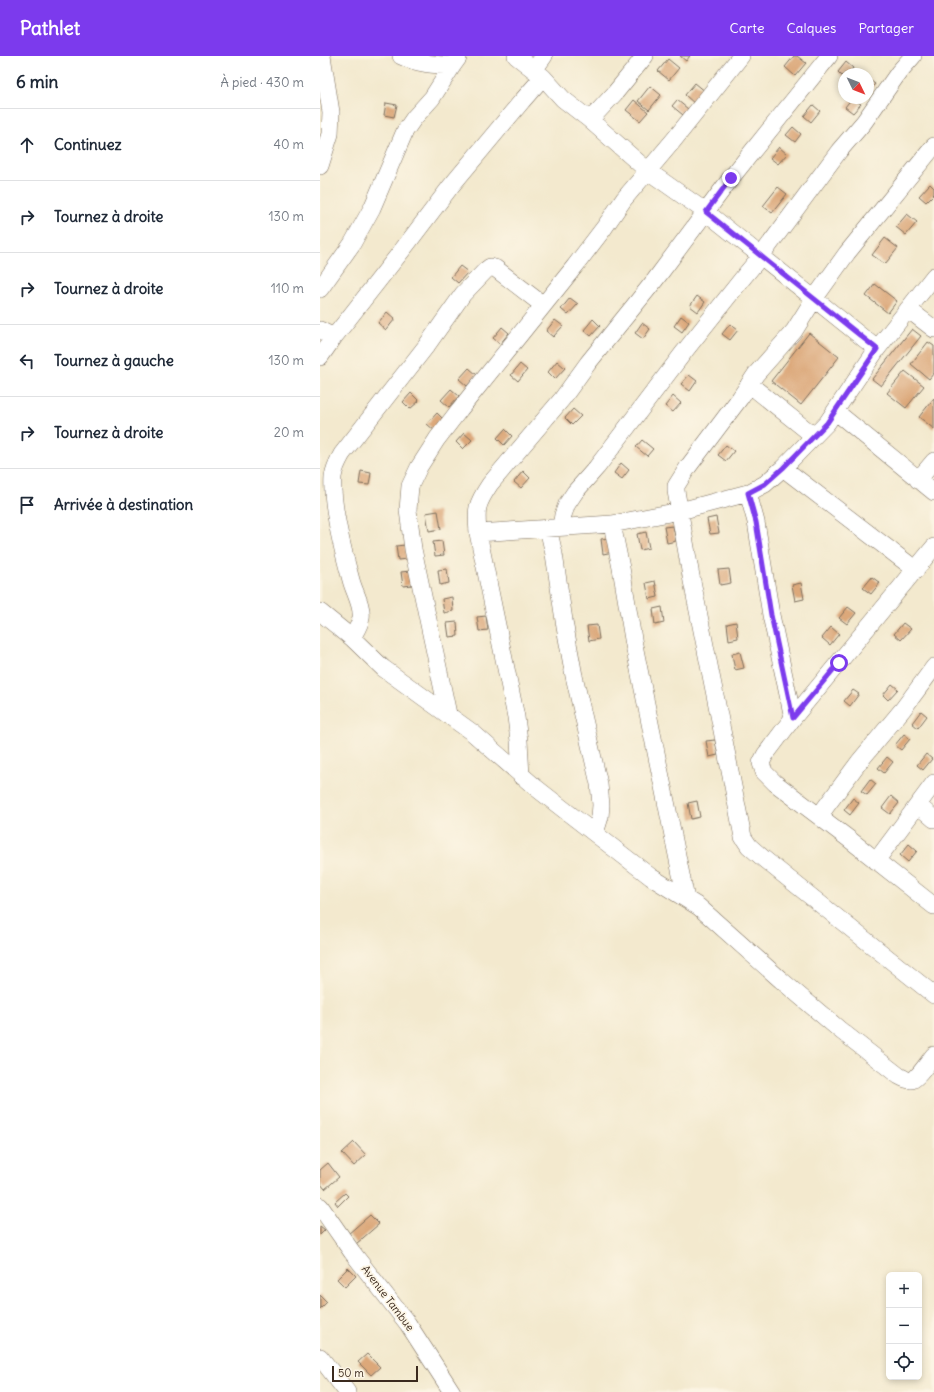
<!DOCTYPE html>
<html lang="fr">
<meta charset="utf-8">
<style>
:root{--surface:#fff;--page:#f2f2f3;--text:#1f2937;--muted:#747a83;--line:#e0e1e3;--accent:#7c3aed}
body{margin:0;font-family:Delius,sans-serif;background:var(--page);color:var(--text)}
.controls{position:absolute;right:12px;bottom:12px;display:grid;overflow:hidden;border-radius:6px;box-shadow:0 2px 6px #0003}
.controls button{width:36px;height:36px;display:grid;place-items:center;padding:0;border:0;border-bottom:1px solid var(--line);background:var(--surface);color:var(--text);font:20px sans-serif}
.compass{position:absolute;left:518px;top:12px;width:36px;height:36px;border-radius:50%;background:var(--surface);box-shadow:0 2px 6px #0003;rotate:133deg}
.scale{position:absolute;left:12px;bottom:10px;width:86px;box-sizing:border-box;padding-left:4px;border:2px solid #3b2a1e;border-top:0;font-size:11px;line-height:14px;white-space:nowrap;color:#3b2a1e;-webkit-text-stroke:3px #fcf5e5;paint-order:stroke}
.stop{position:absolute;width:12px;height:12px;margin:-9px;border:3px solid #7c3aed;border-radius:50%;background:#fff}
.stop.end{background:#7c3aed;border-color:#fff;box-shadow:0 1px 4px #0008}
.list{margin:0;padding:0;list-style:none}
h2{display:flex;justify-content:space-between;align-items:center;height:52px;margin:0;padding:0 16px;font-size:17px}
h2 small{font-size:13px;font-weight:400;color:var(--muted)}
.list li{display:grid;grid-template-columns:26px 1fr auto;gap:12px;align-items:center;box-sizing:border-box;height:72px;padding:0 16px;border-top:1px solid var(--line)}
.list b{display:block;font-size:15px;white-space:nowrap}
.list em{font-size:13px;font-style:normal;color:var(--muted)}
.icon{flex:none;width:22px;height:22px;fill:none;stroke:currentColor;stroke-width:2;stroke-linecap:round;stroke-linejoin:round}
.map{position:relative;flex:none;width:614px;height:1336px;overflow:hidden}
header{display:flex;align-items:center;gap:24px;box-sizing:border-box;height:56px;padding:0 20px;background:var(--accent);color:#fff}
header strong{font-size:19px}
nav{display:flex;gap:22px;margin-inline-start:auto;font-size:14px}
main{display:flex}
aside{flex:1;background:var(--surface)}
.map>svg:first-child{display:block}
.building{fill:#dca87a}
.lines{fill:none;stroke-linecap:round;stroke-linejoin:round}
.minor-casing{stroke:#7b6d5c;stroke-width:18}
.minor{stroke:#fff;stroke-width:17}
.route{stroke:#7c3aed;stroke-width:5}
.labels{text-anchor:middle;stroke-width:3.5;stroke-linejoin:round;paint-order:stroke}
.street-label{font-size:11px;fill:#3b2a1e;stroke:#fcf5e5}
</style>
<header>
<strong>Pathlet</strong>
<nav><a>Carte</a><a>Calques</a><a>Partager</a></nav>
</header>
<main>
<aside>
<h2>6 min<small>À pied · 430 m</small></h2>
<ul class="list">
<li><svg class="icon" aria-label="ahead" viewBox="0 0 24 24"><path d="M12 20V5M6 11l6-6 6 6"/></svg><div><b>Continuez</b></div><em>40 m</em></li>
<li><svg class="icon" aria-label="right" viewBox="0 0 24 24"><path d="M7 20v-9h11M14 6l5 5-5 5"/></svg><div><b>Tournez à droite</b></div><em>130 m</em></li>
<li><svg class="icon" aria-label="right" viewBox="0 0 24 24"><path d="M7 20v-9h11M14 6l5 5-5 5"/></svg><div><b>Tournez à droite</b></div><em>110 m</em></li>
<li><svg class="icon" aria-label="left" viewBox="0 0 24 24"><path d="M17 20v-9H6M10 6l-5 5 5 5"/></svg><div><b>Tournez à gauche</b></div><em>130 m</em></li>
<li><svg class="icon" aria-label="right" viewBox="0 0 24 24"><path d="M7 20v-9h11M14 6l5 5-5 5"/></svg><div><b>Tournez à droite</b></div><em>20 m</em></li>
<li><svg class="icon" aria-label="arrive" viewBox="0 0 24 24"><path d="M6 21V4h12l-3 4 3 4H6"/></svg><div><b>Arrivée à destination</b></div></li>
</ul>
</aside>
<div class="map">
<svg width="614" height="1336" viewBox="0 0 614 1336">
<rect width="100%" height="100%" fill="#fcf5e5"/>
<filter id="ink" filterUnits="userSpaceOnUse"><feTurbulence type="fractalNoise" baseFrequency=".025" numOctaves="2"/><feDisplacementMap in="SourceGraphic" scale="8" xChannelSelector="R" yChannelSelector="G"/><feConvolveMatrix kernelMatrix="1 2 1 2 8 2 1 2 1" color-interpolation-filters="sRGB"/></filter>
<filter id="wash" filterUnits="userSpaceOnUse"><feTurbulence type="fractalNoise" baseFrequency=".012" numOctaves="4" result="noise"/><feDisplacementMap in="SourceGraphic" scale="16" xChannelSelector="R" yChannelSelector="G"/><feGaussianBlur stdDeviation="0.9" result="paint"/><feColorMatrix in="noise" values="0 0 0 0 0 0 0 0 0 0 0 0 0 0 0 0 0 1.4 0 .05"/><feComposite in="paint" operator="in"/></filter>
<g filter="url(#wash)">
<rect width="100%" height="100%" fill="#f3e9ce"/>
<g id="blocks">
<path class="building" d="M 360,0 L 370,0 L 366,5 Z
M 474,0 L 477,0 L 486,7 L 475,20 L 465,11 Z
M 348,3 L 359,12 L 349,24 L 338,15 Z
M 526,6 L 533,12 L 529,18 L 524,18 L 524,22 L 518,16 Z
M 548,23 L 555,28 L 548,37 Z
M 375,27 L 386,36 L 376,49 L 365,39 Z
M 330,30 L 341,39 L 329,54 L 318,45 Z
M 532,42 L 541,48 L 533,57 L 525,51 Z
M 314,44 L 328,56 L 320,65 L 306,54 Z
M 357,44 L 368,53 L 363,59 L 352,50 Z
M 66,47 L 77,49 L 74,61 L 64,59 Z
M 493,49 L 500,55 L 491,66 L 484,60 Z
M 473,71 L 481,78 L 475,86 L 466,79 Z
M 459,91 L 467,98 L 458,108 L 450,102 Z
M 610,128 L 614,132 L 614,138 L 606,146 L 599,140 Z
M 458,131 L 467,138 L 452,157 L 443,150 Z
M 587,158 L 597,166 L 586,179 L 576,171 Z
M 565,182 L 578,192 L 565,208 L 552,199 Z
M 140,210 L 148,216 L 138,227 L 131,221 Z
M 555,228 L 577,245 L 568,257 L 546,240 Z
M 377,240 L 385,246 L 378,256 L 370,250 Z
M 250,242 L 258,248 L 248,259 L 241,253 Z
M 67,256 L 75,263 L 66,274 L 58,267 Z
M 361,260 L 369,266 L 362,276 L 354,270 Z
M 273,263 L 280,270 L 271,280 L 264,274 Z
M 235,264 L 243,270 L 233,281 L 226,275 Z
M 322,267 L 330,273 L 323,283 L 315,277 Z
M 410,268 L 418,274 L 410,284 L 402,278 Z
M 182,271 L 189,277 L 180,288 L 173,282 Z
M 592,273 L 601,280 L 561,330 L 552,323 Z
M 489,277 L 519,301 L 481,349 L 451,325 Z
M 608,286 L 614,290 L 614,317 L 609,323 L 591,308 Z
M 237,305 L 245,312 L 235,323 L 228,316 Z
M 200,308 L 207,314 L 198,325 L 191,319 Z
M 149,312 L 157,319 L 147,330 L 139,323 Z
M 585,315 L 604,330 L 586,352 L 567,337 Z
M 369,319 L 377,325 L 370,335 L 361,328 Z
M 131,333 L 139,340 L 129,351 L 121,344 Z
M 91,337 L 99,345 L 90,353 L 83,346 Z
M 353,340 L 361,347 L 353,356 L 345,350 Z
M 614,342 L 614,373 L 599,361 Z
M 253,353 L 261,360 L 252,369 L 245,362 Z
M 117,357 L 124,364 L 115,375 L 107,368 Z
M 185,373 L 192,380 L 184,389 L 177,382 Z
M 144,377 L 152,384 L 143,393 L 136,386 Z
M 322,384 L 333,393 L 327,400 L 316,391 Z
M 406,389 L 414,395 L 406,405 L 398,399 Z
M 301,407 L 309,414 L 302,423 L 294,417 Z
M 41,415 L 51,417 L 49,429 L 39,428 Z
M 203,415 L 210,422 L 201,432 L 194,426 Z
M 118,455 L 121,473 L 109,475 L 106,457 Z
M 396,461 L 399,477 L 390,478 L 387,463 Z
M 353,470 L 356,485 L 347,487 L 344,471 Z
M 326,476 L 329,492 L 320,494 L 317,478 Z
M 291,482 L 293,496 L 283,498 L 281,483 Z
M 122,485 L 124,499 L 115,500 L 113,486 Z
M 85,489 L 87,503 L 78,504 L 76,490 Z
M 127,513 L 129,527 L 120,529 L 118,514 Z
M 409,513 L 411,527 L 400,529 L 398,514 Z
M 90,515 L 92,529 L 83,530 L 81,516 Z
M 552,521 L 560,527 L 551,538 L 543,532 Z
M 335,525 L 338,541 L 329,543 L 326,527 Z
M 481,527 L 484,543 L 475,545 L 472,529 Z
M 132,541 L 133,555 L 124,557 L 122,543 Z
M 342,551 L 344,567 L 335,569 L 333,553 Z
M 528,551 L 536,557 L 527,568 L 519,562 Z
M 166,560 L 168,574 L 159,575 L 157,561 Z
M 137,566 L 138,580 L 129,581 L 127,567 Z
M 416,566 L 418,582 L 409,584 L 407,568 Z
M 583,567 L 591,573 L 581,584 L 574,578 Z
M 277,569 L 279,583 L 269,585 L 267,570 Z
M 511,571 L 519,578 L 510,589 L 502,582 Z
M 420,596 L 424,612 L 415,614 L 412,598 Z
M 572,628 L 578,633 L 568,644 L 563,639 Z
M 533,634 L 539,638 L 530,650 L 524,645 Z
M 601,655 L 607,660 L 598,672 L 592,667 Z
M 584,678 L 590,683 L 581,694 L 575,689 Z
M 395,684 L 398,699 L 389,701 L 386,685 Z
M 606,698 L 612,703 L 603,714 L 597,709 Z
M 567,701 L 573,706 L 564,717 L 558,712 Z
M 550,723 L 556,728 L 547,739 L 541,735 Z
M 571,740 L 579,747 L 570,758 L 562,752 Z
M 533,742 L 539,747 L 530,759 L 524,754 Z
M 377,745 L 380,761 L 371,763 L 368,747 Z
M 589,788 L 597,795 L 588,806 L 580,799 Z
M 34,1086 L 46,1099 L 34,1110 L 22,1097 Z
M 8,1107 L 19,1121 L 5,1133 L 0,1127 L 0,1114 Z
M 25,1137 L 28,1140 L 18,1150 L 15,1146 Z
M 50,1159 L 59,1168 L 36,1188 L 28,1178 Z
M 0,1170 L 5,1174 L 0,1179 Z
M 28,1212 L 36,1220 L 25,1231 L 17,1223 Z
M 0,1239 L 7,1246 L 0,1253 Z
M 47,1298 L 60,1311 L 51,1319 L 38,1306 Z"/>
</g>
</g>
<g filter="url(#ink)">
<use href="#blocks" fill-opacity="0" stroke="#7b6d5c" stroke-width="1"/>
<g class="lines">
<defs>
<path id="minor" d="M 81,0 C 97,8 115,9 133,9 L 138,2
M 196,0 L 223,21 L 243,43 L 270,64 L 328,115 L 386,156 L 557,293
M 214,14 L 224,0
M 270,64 L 295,37 L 325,0
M 614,90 L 527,197 L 494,243 L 474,275 L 436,318 L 420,342 L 368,411 L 356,430 L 356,435 L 371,520 L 397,649 L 423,781 L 429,790 L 444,803 L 614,939
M 0,110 L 10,78 L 11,56 L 2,0
M 0,233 L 32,188 L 52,152 L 85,75 L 94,62 L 112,42 L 133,9
M 588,253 L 614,273
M 0,274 L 14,281
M 0,301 L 14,281 L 87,188 L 131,130 L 202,45 L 223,21
M 429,328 L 494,380
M 515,355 L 614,436
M 463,412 L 596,514
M 598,424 L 614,405
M 428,437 L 436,466 L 451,559 L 473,662
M 292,468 L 301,512 L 314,589 L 366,843
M 241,471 L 243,459 L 247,448 L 255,436 L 277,411 L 364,296 L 426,218 L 441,200 L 519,95 L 544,66 L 579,16 L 593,0
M 228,472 L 234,498 L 245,571 L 254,620 L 279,728 L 281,749 L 280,761 L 275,777
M 158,477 L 292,468 L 360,455 L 428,437 L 445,428 L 463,412 L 507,367 L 557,293 L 614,220
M 614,491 L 473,662 L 445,699 L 441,707 L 444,716 L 455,727 L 529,783 L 614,850
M 0,556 L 32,582 L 63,612 L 153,677 L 215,731 L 247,756 L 331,821 L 379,851 L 461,924 L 520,974 L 579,1020 C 583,1022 588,1025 592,1024 C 598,1022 609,1005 614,999
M 32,582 C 35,576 40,569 41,562 C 43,550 34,536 31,524 C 23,495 11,450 13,421 C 14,412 18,405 22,398 L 107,289 L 143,238 L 166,214 L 170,211 L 175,212 L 223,249
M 128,658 L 93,493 L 88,454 L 90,430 L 99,411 L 117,383 L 140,353 L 255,210 L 284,172 L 304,143 L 353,85 L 421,0
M 201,720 L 199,685 L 196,661 L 158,477 C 156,452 156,449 170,428 L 242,343 L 268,307 L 335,224 L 411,122 L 509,0
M 598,749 L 614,763
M 499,760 L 539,706 L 583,653 L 614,611
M 556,805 L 614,727
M 0,1150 L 32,1196 L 88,1268 L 132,1336
M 0,1301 L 27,1336"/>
</defs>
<use href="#minor" class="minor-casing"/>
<use href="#minor" class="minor"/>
</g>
</g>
<g class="lines" filter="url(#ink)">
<path class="route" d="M 411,122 L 386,156 L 557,293 L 507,367 L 463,412 L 445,428 L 428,437 L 436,466 L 451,559 L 473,662 L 519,607"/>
</g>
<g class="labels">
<g class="street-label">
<text transform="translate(68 1242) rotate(53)" y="4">Avenue Tambue</text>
</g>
</g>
</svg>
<div class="controls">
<button>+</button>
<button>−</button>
<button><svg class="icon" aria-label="locate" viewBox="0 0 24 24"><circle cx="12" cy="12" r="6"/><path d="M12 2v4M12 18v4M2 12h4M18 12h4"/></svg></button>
</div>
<svg class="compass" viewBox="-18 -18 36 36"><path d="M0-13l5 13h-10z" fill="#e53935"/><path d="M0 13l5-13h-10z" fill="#747a83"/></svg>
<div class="scale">50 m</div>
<div class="stop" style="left:519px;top:607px"></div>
<div class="stop end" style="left:411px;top:122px"></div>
</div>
</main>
